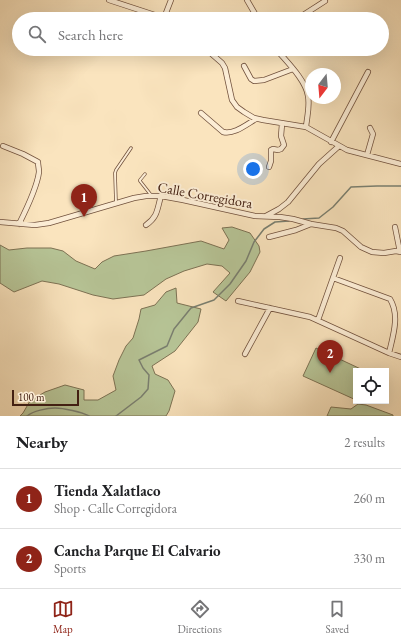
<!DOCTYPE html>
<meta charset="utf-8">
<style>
:root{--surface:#fff;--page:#f6f6f6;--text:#202124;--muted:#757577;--line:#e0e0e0;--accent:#8f2418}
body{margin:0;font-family:"EB Garamond",serif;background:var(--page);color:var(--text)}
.controls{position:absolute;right:12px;bottom:12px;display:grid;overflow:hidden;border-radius:0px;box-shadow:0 4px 16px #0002}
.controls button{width:36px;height:36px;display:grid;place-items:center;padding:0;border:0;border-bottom:1px solid var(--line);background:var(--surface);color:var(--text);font:20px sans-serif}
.compass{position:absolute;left:305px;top:68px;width:36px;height:36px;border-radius:50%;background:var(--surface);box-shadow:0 4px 16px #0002;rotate:196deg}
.scale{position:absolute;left:12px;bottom:10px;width:67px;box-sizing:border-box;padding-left:4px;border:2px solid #432012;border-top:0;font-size:11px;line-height:14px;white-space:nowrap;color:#432012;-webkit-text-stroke:3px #fcedd5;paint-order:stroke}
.you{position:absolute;left:253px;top:169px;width:14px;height:14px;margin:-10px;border:3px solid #fff;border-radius:50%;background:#1a73e8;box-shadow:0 0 0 6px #1a73e833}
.badge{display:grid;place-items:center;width:26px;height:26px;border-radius:50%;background:var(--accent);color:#fff;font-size:13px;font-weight:700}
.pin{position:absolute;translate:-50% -33px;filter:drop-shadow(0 1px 2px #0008)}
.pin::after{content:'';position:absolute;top:21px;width:14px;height:12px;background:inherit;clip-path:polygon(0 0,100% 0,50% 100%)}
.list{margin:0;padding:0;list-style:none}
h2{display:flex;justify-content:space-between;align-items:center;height:52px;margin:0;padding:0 16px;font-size:17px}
h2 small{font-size:13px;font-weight:400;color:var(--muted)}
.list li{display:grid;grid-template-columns:26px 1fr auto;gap:12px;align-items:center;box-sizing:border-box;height:60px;padding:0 16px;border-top:1px solid var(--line)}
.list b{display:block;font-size:15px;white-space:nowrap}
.list p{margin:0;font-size:13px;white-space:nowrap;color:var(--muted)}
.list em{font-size:13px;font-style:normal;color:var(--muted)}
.icon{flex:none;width:22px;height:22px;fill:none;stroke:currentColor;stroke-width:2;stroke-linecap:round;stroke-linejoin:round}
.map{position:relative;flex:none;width:401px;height:416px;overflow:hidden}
.search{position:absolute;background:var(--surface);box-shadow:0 4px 16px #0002;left:12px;right:12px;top:12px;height:44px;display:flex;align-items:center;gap:10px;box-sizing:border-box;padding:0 14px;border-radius:22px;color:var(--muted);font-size:15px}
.sheet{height:172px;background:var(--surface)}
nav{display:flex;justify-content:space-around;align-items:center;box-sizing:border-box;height:56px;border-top:1px solid var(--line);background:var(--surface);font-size:11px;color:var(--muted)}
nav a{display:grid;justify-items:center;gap:2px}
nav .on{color:var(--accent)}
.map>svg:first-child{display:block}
.green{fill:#b7c597;stroke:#7d7254}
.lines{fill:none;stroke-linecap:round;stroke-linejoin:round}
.stream{stroke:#7a7f70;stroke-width:1.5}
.service-casing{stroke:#71513d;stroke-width:3.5}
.minor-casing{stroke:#71513d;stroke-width:6}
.service{stroke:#fcedd5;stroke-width:2}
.minor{stroke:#fcedd5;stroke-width:4.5}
.labels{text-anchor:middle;stroke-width:4;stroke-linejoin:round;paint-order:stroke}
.street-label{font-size:14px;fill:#432012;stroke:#fcedd5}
</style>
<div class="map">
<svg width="401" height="416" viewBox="0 0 401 416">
<rect width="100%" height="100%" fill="#fae4be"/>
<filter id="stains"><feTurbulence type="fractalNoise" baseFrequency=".005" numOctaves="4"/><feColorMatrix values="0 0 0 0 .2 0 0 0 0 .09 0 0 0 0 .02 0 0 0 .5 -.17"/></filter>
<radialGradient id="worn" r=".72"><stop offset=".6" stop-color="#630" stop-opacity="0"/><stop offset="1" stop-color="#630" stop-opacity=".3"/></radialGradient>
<path class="green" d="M 232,227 L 250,233 L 259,246 L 260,252 L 250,272 L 226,301 L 213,292 L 230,273 L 222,266 L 207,264 L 184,271 L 166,279 L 144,295 L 113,299 L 93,295 L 59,284 L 42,281 L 14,292 L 0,283 L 0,245 L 9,250 L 27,248 L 51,248 L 63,251 L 76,261 L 95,269 L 102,262 L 114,256 L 146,251 L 201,241 L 224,249 L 229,240 L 222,228 Z
M 176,288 L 177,303 L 201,309 L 198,322 L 175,351 L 152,366 L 155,374 L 168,380 L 175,391 L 169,411 L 166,416 L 20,416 L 23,413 L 30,401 L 45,392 L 65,385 L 84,390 L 84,400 L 98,400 L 116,390 L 113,376 L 119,360 L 126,346 L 133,338 L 139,319 L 141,309 L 155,305 L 166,292 Z
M 316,348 L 365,371 L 356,371 L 356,400 L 303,376 Z
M 358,404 L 366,405 L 393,415 L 393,416 L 327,416 L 331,407 L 351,409 Z"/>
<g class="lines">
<path class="stream" d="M 303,219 L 319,218 L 333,207 L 351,187 L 377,186 L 401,186
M 27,416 C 33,411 47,408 55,408 C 63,408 82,412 89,416
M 116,416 L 141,397 L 148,389 L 149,375 L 143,368 L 139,360 L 167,346 L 174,329 L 191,308 L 214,300 L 230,284 L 246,261 L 254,242 L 264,229 L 275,222 L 289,221"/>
<defs>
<path id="service" d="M 145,174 L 140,180 L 140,181 L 151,195
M 161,196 L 163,193 L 179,186
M 116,203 L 115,173 L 116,170 L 131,148"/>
<path id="minor" d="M 109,0 L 167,19
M 247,0 L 258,19
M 164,18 L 171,0
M 297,19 L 325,1
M 206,49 L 222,63 L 225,68 L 232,100 L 237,107 L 244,112 L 254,118 L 263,120 L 306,127 L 347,150 L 401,164
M 276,49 C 286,61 306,80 308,96 C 310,106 307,117 306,127
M 244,66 L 251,79 L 254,81 L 264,80 L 293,69
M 201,113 L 223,132 C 234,135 247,124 256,119
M 331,142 L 368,72
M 3,146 L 23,154 L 38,162 C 38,165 39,169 39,172 C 37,188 26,210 19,224
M 367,155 L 373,134 L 370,128
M 269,167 L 271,161 L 271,150 L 273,149 L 278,150 L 281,149 L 284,145 L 281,136 L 282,124
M 266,216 L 279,209 L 288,202 L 319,164 L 339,146
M 0,222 L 35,225 L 49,223 L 134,198 L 146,196 L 161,196 L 183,200 L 255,216 L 280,217 L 293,219 L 311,224 L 336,228 L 343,231 L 361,247 L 372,252 L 384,253 L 396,251 L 401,252
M 146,225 C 158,217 157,209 161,196
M 395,227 L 400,252
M 269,237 L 296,230 L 311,224
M 333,278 L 390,299 C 400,315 393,336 389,353
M 238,301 L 310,317 L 389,353 L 401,357
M 318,320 L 340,258
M 245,354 L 270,308"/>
</defs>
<use href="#service" class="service-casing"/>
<use href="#minor" class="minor-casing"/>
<use href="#service" class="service"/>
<use href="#minor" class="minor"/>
</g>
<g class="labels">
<g class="street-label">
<text transform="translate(205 195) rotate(10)" y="5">Calle Corregidora</text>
</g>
</g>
<rect width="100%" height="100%" filter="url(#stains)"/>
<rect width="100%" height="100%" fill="url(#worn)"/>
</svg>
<div class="controls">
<button><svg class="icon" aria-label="locate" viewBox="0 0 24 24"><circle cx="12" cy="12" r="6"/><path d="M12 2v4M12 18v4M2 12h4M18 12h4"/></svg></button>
</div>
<svg class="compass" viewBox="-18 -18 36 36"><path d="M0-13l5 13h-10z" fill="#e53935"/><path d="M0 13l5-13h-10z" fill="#757577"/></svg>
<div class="scale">100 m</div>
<div class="you"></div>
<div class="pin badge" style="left:84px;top:217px">1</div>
<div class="pin badge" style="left:330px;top:373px">2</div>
<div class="search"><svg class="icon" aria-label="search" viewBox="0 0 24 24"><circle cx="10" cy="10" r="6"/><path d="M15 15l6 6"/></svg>Search here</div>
</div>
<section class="sheet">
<h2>Nearby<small>2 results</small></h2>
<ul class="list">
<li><span class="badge">1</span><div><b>Tienda Xalatlaco</b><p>Shop · Calle Corregidora</p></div><em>260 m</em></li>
<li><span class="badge">2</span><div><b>Cancha Parque El Calvario</b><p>Sports</p></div><em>330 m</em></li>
</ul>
</section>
<nav>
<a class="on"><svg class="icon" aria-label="map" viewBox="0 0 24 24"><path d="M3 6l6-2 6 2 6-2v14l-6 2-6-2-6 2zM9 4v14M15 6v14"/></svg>Map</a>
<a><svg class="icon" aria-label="directions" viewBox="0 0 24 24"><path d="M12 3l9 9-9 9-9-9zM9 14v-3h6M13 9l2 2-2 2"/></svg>Directions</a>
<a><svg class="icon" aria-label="saved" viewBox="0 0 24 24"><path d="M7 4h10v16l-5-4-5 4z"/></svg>Saved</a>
</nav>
